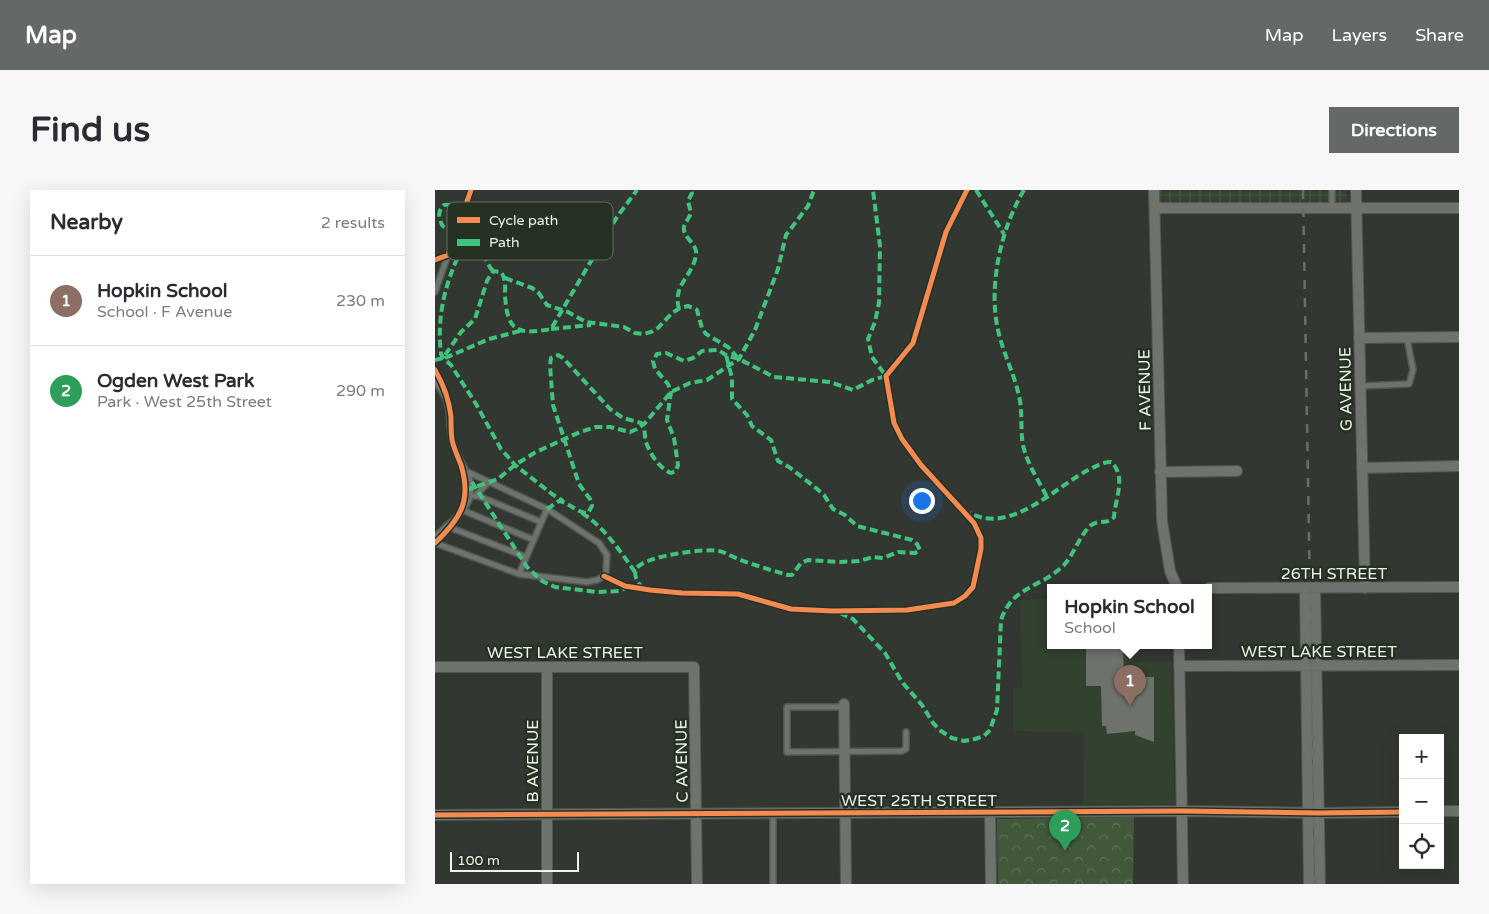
<!DOCTYPE html>
<meta charset="utf-8">
<style>
:root{--surface:#fff;--page:#f7f7f7;--text:#2b2b33;--muted:#7c7c81;--line:#e1e1e2;--accent:#656869}
body{margin:0;font-family:"Varela Round",sans-serif;background:var(--page);color:var(--text)}
.controls{position:absolute;right:15px;bottom:15px;display:grid;overflow:hidden;border-radius:0px;box-shadow:0 5px 20px #0002}
.controls button{width:45px;height:45px;display:grid;place-items:center;padding:0;border:0;border-bottom:1px solid var(--line);background:var(--surface);color:var(--text);font:25px sans-serif}
.scale{position:absolute;left:15px;bottom:12px;width:129px;box-sizing:border-box;padding-left:5px;border:2px solid #eef5ec;border-top:0;font-size:14px;line-height:18px;white-space:nowrap;color:#eef5ec;-webkit-text-stroke:4px #263124;paint-order:stroke}
.you{position:absolute;left:486px;top:310px;width:18px;height:18px;margin:-12px;border:4px solid #fff;border-radius:50%;background:#1a73e8;box-shadow:0 0 0 8px #1a73e833}
.badge{display:grid;place-items:center;width:32px;height:32px;border-radius:50%;background:var(--accent);color:#fff;font-size:16px;font-weight:700}
.pin{position:absolute;translate:-50% -41px;filter:drop-shadow(0 1px 2px #0008)}
.pin::after{content:'';position:absolute;top:26px;width:18px;height:15px;background:inherit;clip-path:polygon(0 0,100% 0,50% 100%)}
.popup{position:absolute;left:612px;top:394px;width:165px;height:65px;box-sizing:border-box;display:grid;place-content:center;border-radius:0px;background:var(--surface);filter:drop-shadow(0 1px 4px #0005);font-size:16px;white-space:nowrap;color:var(--muted)}
.popup b{font-size:19px;color:var(--text)}
.popup::after{content:'';position:absolute;left:50%;top:100%;margin-left:-10px;border:10px solid transparent;border-top-color:var(--surface)}
.list{margin:0;padding:0;list-style:none}
h2{display:flex;justify-content:space-between;align-items:center;height:65px;margin:0;padding:0 20px;font-size:21px}
h2 small{font-size:16px;font-weight:400;color:var(--muted)}
.list li{display:grid;grid-template-columns:32px 1fr auto;gap:15px;align-items:center;box-sizing:border-box;height:90px;padding:0 20px;border-top:1px solid var(--line)}
.list b{display:block;font-size:19px;white-space:nowrap}
.list p{margin:0;font-size:16px;white-space:nowrap;color:var(--muted)}
.list em{font-size:16px;font-style:normal;color:var(--muted)}
.icon{flex:none;width:28px;height:28px;fill:none;stroke:currentColor;stroke-width:2;stroke-linecap:round;stroke-linejoin:round}
.map{position:relative;flex:none;width:1024px;height:694px;overflow:hidden;border-radius:0px}
header{display:flex;align-items:center;gap:30px;box-sizing:border-box;height:70px;padding:0 25px;background:var(--accent);color:#fff}
header strong{font-size:24px}
nav{display:flex;gap:28px;margin-inline-start:auto;font-size:18px}
.intro{display:flex;align-items:center;justify-content:space-between;box-sizing:border-box;height:120px;padding:0 30px}
h1{margin:0;font-size:35px}
.button{padding:12px 22px;border-radius:0px;background:var(--accent);color:#fff;font-size:18px;font-weight:700}
main{display:flex;gap:30px;padding:0 30px}
aside{flex:1;background:var(--surface);border-radius:0px;box-shadow:0 5px 20px #0002}
.map>svg:first-child{display:block}
.built{fill:#33412f}
.industrial{fill:url(#industrial-grid)}
.forest{fill:url(#forest-crowns)}
.building{fill:#6d726c}
.lines{fill:none;stroke-linecap:round;stroke-linejoin:round}
.lane-casing{stroke:#515750;stroke-width:8}
.street-casing{stroke:#515750;stroke-width:12}
.lane{stroke:#6e736d;stroke-width:5}
.street{stroke:#6e736d;stroke-width:10}
.rail{stroke:#696e68;stroke-width:2.5;stroke-dasharray:9 9;stroke-linecap:butt}
.quiet{stroke:#40c37c;stroke-width:4;stroke-dasharray:8 4;stroke-linecap:butt}
.cycleway-casing{stroke:#263124;stroke-width:8}
.cycleway{stroke:#f68b52;stroke-width:5}
.labels{text-anchor:middle;stroke-width:5;stroke-linejoin:round;paint-order:stroke}
.street-label{font-size:16px;fill:#eef5ec;stroke:#263124}
.key{fill:#263124;stroke:#626c60;stroke-width:1}
.key-label{font-size:14px;fill:#eef5ec}
</style>
<header>
<strong>Map</strong>
<nav><a>Map</a><a>Layers</a><a>Share</a></nav>
</header>
<div class="intro"><h1>Find us</h1><a class="button">Directions</a></div>
<main>
<aside>
<h2>Nearby<small>2 results</small></h2>
<ul class="list">
<li><span class="badge" style="background:#8d6e63">1</span><div><b>Hopkin School</b><p>School · F Avenue</p></div><em>230 m</em></li>
<li><span class="badge" style="background:#2e9e5b">2</span><div><b>Ogden West Park</b><p>Park · West 25th Street</p></div><em>290 m</em></li>
</ul>
</aside>
<div class="map">
<svg width="1024" height="694" viewBox="0 0 1024 694">
<defs>
<pattern id="industrial-grid" width="8" height="8" patternUnits="userSpaceOnUse" patternTransform="scale(1.25)"><rect width="8" height="8" fill="#33412f"/><path d="M0 4h8M4 0v8" fill="none" stroke="#475443"/></pattern>
<pattern id="forest-crowns" width="20" height="18" patternUnits="userSpaceOnUse" patternTransform="scale(1.25)"><rect width="20" height="18" fill="#41583b"/><path d="M2 6a3 3 0 1 1 6 0M12 15a3 3 0 1 1 6 0" fill="none" stroke="#5d7158"/></pattern>
</defs>
<rect width="100%" height="100%" fill="#323831"/>
<path class="built" d="M 616,408 L 616,455 L 699,455 L 699,472 L 737,472 L 739,614 L 648,614 L 649,543 L 578,541 L 578,497 L 587,498 L 585,410 Z"/>
<path class="industrial" d="M 714,0 L 912,0 L 912,13 L 714,15 Z"/>
<path class="forest" d="M 699,627 L 698,694 L 563,694 L 562,629 Z"/>
<path class="building" d="M 651,455 L 688,455 L 689,487 L 719,487 L 719,552 L 700,545 L 700,541 L 672,544 L 671,536 L 667,536 L 666,496 L 651,496 Z"/>
<g class="lines">
<defs>
<path id="lane" d="M 897,0 L 897,18
M 0,102 L 13,65
M 0,192 C 22,218 10,230 19,257 C 25,275 40,286 35,307 C 32,320 10,337 0,347
M 925,196 L 974,194 L 978,180 L 972,148
M 41,305 L 106,332
M 40,306 L 54,292
M 27,320 L 99,350
M 11,336 L 91,367
M 0,353 L 84,384 L 152,392 L 162,390 L 169,386 L 171,382 L 172,365 L 164,353 L 112,319 L 33,282
M 84,384 L 112,319
M 409,517 L 352,517 L 352,562 L 467,561 L 471,559 L 471,542
M 338,624 L 338,694"/>
<path id="street" d="M 719,0 L 727,331 L 735,381 L 742,397
M 921,0 L 930,398
M 720,18 L 1024,18
M 924,148 L 1024,147
M 927,278 L 1024,276
M 725,282 L 802,281
M 774,398 L 1024,397
M 870,398 L 874,694
M 880,398 L 885,694
M 744,455 L 748,694
M 744,476 L 1024,475
M 0,477 L 259,477 L 262,694
M 112,477 L 112,694
M 409,514 L 411,694
M 1005,621 L 1024,621
M 555,622 L 556,694
M 0,625 L 747,621 L 884,623 L 968,622"/>
</defs>
<use href="#lane" class="lane-casing"/>
<use href="#street" class="street-casing"/>
<use href="#lane" class="lane"/>
<use href="#street" class="street"/>
<path class="rail" d="M 868,0 L 880,694"/>
<path class="quiet" d="M 541,0 L 569,44
M 589,0 C 566,38 553,96 563,140 C 568,163 579,183 584,206 C 588,222 585,239 588,255 C 592,274 604,291 612,307
M 58,81 C 50,73 48,55 40,46 C 29,35 8,48 5,29 C 3,23 5,19 9,15 C 28,12 30,31 35,44 C 13,82 1,120 6,164 L 8,168 L 16,175 L 41,214 L 66,259 L 80,275 L 117,304 L 128,311
M 70,88 L 97,98 L 103,102 L 112,115 L 133,122 L 151,132 L 189,137 L 200,143 L 208,144 L 216,142 L 223,138 L 237,123 L 245,118 L 253,116 L 259,118 L 262,120 L 267,138 L 271,144 L 293,157 L 302,167
M 244,119 C 237,95 258,86 261,65 C 263,53 247,48 249,37 C 250,33 254,28 256,23 L 253,11 L 257,3 L 256,0
M 116,139 L 156,135
M 10,168 L 54,149 L 85,141
M 0,170 L 8,168 L 26,142 L 40,129 L 52,91 L 58,81 L 66,82 C 71,89 70,96 70,105 C 72,142 83,145 116,139 L 182,27 L 202,0
M 37,292 L 92,377 L 107,391 L 120,397 L 162,402 L 184,401 L 193,397
M 31,300 L 63,289 L 80,275 L 101,262 L 145,242 L 161,237 L 175,237 L 195,242 L 202,239 L 210,233 L 236,202 L 255,193 L 272,190 L 304,169 L 320,140 L 343,79 L 351,45 L 373,16 L 379,0
M 112,319 L 124,311 C 135,313 142,323 153,323 L 157,316 L 155,309 L 144,294 L 118,215 L 115,175 L 116,168 L 123,165 L 128,168 L 175,219 L 188,228 L 206,233 C 211,239 209,245 211,252 C 215,264 224,278 236,283 L 241,281 L 243,275 L 239,248 L 232,230 L 236,202 L 233,194 L 220,179 L 218,171 L 222,164 L 231,163 L 249,171 L 258,168 L 267,161 L 283,160 L 291,165 L 304,169 L 339,187 L 395,192 L 418,200 L 437,190 L 451,186 L 437,167 L 433,149 L 440,132 L 444,113 L 445,56 L 438,0
M 147,323 C 169,337 185,361 200,382
M 208,399 C 204,394 197,385 202,378 C 210,366 269,358 284,361 C 290,362 295,366 301,368 C 318,375 336,380 353,385 L 357,385 L 366,373 L 373,370 L 405,372 L 424,371 L 438,367 L 448,368 L 463,362 L 480,363 L 485,360 L 482,354 L 477,350 L 422,336 L 410,325 L 398,319 L 389,305 L 381,298 L 354,277 L 343,271 L 336,250 L 317,236 L 312,225 L 297,209 L 297,188 L 291,165
M 405,423 L 418,429 L 450,463 L 467,492 L 487,515 L 498,533 L 506,541 L 517,548 L 529,551 L 540,549 L 549,546 L 555,540 L 558,531 L 562,520 L 566,430 C 578,395 605,399 629,375 C 639,364 644,347 655,336 C 663,329 673,335 679,327 C 680,309 692,286 676,272 C 668,272 662,276 655,279 C 620,297 576,345 535,323"/>
<defs>
<path id="cycleway" d="M 0,70 L 13,65 L 15,60 L 36,0
M 0,180 C 9,195 14,209 16,227 C 16,234 16,242 17,250 C 19,259 23,267 26,275 C 37,311 25,329 0,353
M 169,386 L 190,396 L 215,400 L 247,403 L 303,404 L 356,419 L 397,421 L 472,420 L 519,413 L 530,406 L 538,397 L 546,359 L 546,348 L 539,333 L 486,275 L 467,249 L 459,233 L 451,186 L 478,153 L 511,42 L 532,0
M 0,625 L 747,621 L 884,623 L 968,622"/>
</defs>
<use href="#cycleway" class="cycleway-casing"/>
<use href="#cycleway" class="cycleway"/>
</g>
<g class="labels">
<g class="street-label">
<text transform="translate(910 199) rotate(-91)" y="6">G AVENUE</text>
<text transform="translate(709 200) rotate(-91)" y="6">F AVENUE</text>
<text x="899" y="389">26TH STREET</text>
<text x="884" y="467">WEST LAKE STREET</text>
<text x="130" y="468">WEST LAKE STREET</text>
<text transform="translate(97 571) rotate(-90)" y="6">B AVENUE</text>
<text transform="translate(246 571) rotate(-91)" y="6">C AVENUE</text>
<text x="484" y="616">WEST 25TH STREET</text>
</g>
</g>
<rect x="12" y="12" width="166" height="58" rx="8" class="key"/>
<rect x="22" y="27" width="23" height="6" fill="#f68b52"/>
<rect x="22" y="49" width="23" height="7" fill="#40c37c"/>
<g class="key-label">
<text x="54" y="35">Cycle path</text>
<text x="54" y="57">Path</text>
</g>
</svg>
<div class="controls">
<button>+</button>
<button>−</button>
<button><svg class="icon" aria-label="locate" viewBox="0 0 24 24"><circle cx="12" cy="12" r="6"/><path d="M12 2v4M12 18v4M2 12h4M18 12h4"/></svg></button>
</div>
<div class="scale">100 m</div>
<div class="you"></div>
<div class="pin badge" style="left:695px;top:516px;background:#8d6e63">1</div>
<div class="popup"><b>Hopkin School</b>School</div>
<div class="pin badge" style="left:630px;top:661px;background:#2e9e5b">2</div>
</div>
</main>
